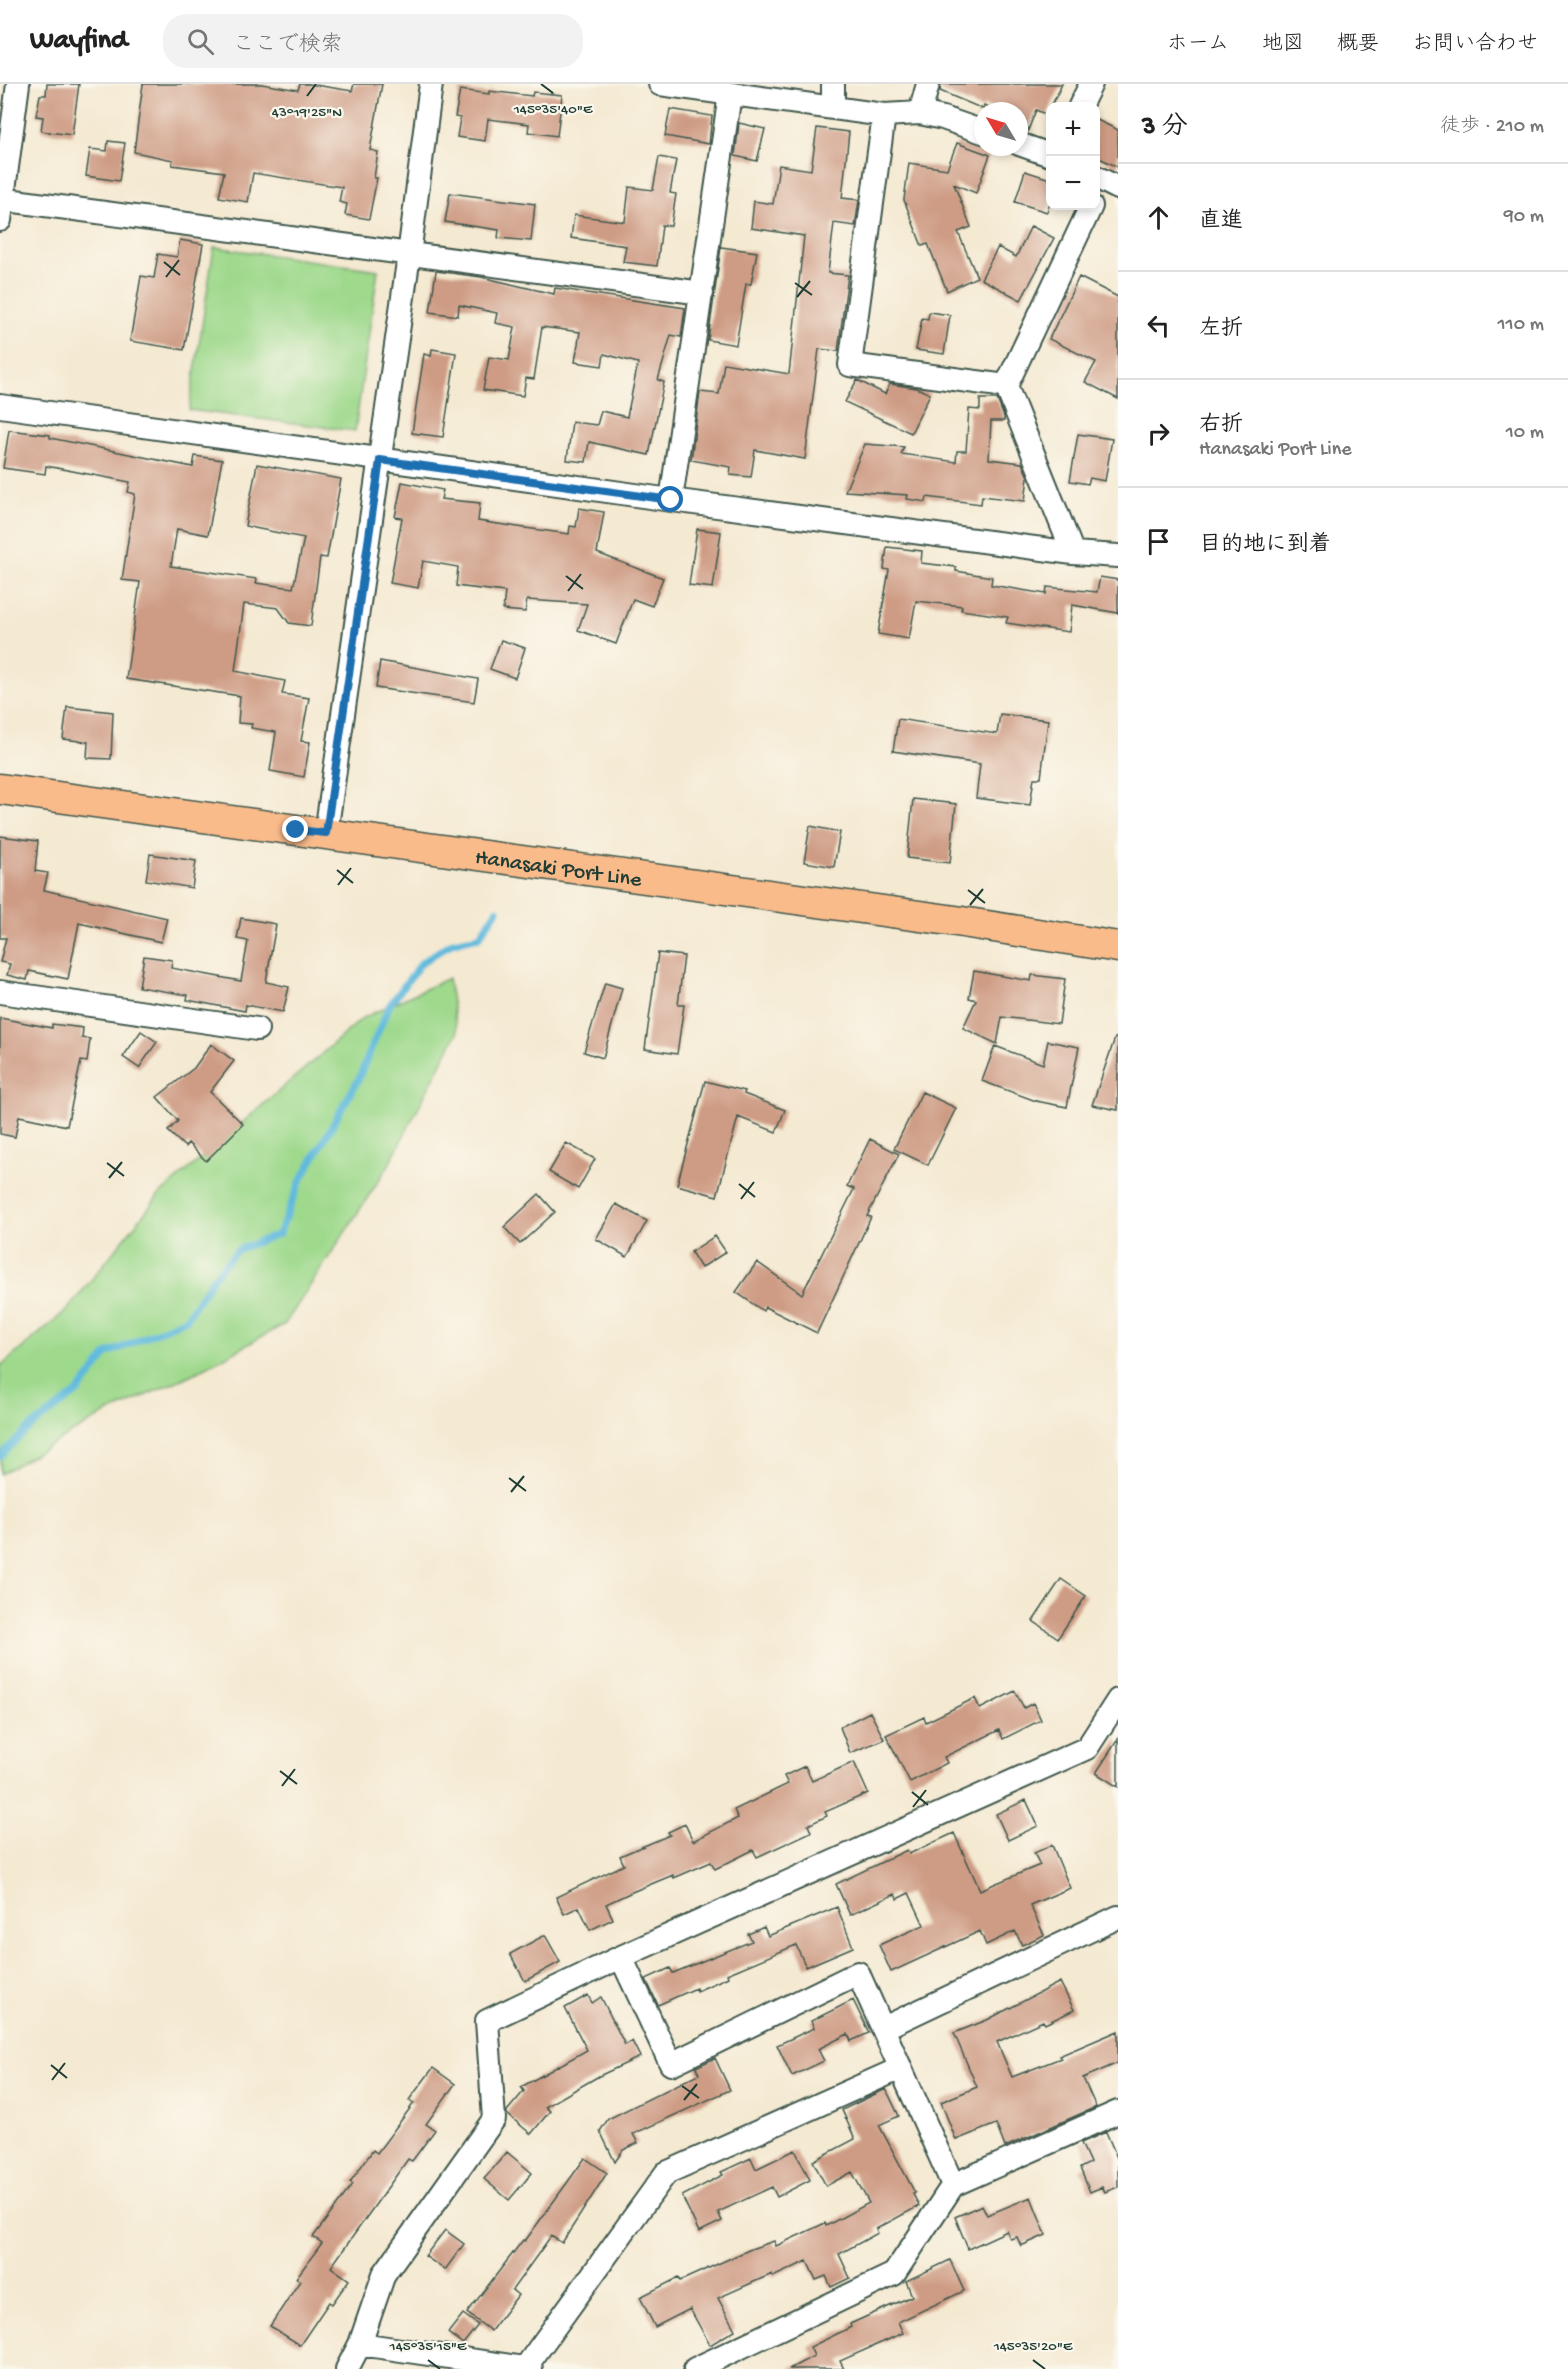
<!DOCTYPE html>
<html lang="ja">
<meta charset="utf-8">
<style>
:root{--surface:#fff;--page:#f2f2f2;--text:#222;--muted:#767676;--line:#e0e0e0}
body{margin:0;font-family:"Gochi Hand","Klee One",sans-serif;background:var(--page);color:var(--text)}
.controls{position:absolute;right:18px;top:18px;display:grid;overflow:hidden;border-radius:12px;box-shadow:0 3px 9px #0003}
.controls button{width:54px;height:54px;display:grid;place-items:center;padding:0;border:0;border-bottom:2px solid var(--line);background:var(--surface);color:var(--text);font:30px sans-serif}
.compass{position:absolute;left:974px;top:18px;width:54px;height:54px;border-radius:50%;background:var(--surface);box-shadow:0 3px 9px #0003;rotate:308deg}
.stop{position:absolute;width:18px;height:18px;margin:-14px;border:4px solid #1f6fb2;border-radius:50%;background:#fff}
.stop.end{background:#1f6fb2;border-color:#fff;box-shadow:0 2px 6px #0008}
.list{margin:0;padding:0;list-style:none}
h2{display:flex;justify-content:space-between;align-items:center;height:78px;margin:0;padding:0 24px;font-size:26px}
h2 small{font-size:20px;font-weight:400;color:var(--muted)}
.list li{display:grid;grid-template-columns:39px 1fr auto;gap:18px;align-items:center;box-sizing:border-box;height:108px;padding:0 24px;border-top:2px solid var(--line)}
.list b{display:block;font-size:22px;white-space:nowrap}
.list p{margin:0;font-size:20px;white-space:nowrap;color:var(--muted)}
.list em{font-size:20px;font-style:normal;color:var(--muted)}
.icon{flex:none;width:33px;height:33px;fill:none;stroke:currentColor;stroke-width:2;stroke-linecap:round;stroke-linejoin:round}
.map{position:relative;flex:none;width:1118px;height:2285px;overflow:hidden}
header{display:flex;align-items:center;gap:36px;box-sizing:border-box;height:84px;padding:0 30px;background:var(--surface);border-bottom:2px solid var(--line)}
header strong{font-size:28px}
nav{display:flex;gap:33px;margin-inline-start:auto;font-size:21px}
.search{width:420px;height:54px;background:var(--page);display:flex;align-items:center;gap:15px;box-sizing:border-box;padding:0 21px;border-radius:24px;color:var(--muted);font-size:22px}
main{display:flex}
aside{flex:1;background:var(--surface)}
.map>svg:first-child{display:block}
.green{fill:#9ed98c;stroke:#5e8b60;stroke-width:1.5}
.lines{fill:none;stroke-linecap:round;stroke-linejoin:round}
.stream{stroke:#5fbadd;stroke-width:7}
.building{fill:#ce9b84}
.minor-casing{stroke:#3f574c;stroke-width:26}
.major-casing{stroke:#3f574c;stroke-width:33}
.minor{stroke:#fff;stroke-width:22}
.major{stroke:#fabb8b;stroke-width:30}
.route{stroke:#1f6fb2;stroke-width:8}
.ticks{fill:none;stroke:#1f3d34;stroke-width:2}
.labels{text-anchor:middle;stroke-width:4.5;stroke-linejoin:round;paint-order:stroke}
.street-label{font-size:22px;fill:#1f3d34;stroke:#fbf7ec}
.ticks-label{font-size:15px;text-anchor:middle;fill:#1f3d34;stroke:#fbf7ec;stroke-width:4.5;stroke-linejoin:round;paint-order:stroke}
</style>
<header>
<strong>Wayfind</strong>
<div class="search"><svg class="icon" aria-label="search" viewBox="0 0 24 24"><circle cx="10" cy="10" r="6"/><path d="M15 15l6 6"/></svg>ここで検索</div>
<nav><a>ホーム</a><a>地図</a><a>概要</a><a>お問い合わせ</a></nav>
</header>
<main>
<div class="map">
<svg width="1118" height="2285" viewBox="0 0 1118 2285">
<rect width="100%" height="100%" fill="#fbf7ec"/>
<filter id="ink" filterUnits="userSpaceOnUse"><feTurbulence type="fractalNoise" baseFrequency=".0167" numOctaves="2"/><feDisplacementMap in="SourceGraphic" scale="12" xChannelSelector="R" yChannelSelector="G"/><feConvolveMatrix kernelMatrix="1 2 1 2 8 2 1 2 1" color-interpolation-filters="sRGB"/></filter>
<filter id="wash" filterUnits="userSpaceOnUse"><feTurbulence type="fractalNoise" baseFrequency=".008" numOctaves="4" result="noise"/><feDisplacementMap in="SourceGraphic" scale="24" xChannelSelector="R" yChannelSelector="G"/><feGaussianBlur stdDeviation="1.35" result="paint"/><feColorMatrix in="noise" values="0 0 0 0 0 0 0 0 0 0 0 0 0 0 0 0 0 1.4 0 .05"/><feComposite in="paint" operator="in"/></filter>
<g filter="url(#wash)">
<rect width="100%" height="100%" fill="#f4e9d1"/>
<path class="green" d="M 214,163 L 378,186 L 355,347 L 189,326 Z
M 448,894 L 457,949 L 387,1084 L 285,1240 L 197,1288 L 107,1329 L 0,1390 L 0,1283 L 68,1225 L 159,1111 L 363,934 Z"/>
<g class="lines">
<path class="stream" d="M 0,1372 L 27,1346 L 78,1308 L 107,1270 L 186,1235 L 213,1194 L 237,1166 L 279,1150 L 300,1098 L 358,996 L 389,922 L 421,879 L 453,858 L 479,853 L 497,826"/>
</g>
<g id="blocks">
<path class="building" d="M 47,0 L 79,0 L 72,51 L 41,47 L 43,33 L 36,32 L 40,11 L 46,11 Z
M 143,0 L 262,0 L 298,6 L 300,0 L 309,0 L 352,7 L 354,0 L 382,0 L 370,66 L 378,68 L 374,94 L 377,94 L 369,135 L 345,131 L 347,120 L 339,118 L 342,103 L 253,89 L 248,118 L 219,113 L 224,88 L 172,81 L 173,76 L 134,68 Z
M 941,0 L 1062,0 L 1047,31 L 1036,26 L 1027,49 L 1019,47 L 1019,27 L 998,27 L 984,21 L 983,25 L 940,7 Z
M 460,6 L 489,10 L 489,7 L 532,12 L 533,8 L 562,11 L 557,52 L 528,48 L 529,40 L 488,35 L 485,57 L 457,53 L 460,34 L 455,33 Z
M 670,25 L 712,32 L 709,60 L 665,52 Z
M 1095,35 L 1118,46 L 1118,83 L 1095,72 Z
M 739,39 L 765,45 L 757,77 L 735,72 Z
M 817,44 L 849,48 L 842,114 L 859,116 L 855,142 L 834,139 L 828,189 L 848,191 L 838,267 L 819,265 L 805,375 L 755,366 L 751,393 L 730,391 L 731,383 L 691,376 L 700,308 L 719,310 L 724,279 L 789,290 L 804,152 L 751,144 L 754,117 L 773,120 L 779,81 L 811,86 Z
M 108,57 L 125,59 L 119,97 L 86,92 L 90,65 L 107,67 Z
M 957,59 L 990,71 L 976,109 L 954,100 L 971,143 L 958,148 L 977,193 L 947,207 L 928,160 L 922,162 L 904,116 L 909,79 L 947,85 Z
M 659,73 L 676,76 L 670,109 L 676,110 L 671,142 L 662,141 L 657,182 L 623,178 L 626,162 L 571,154 L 574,131 L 625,138 L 629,103 L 653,106 Z
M 1025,87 L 1050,95 L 1050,119 L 1047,128 L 1015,118 Z
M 450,109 L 535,120 L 531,157 L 498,154 L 499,146 L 445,138 Z
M 1031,142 L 1054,154 L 1021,216 L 981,195 L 998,163 L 1016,173 Z
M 180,156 L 203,160 L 184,266 L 130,257 L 141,192 L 154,194 L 158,170 L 177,173 Z
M 721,163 L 757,168 L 751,200 L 746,200 L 736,261 L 708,256 Z
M 436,187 L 481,193 L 554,210 L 555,204 L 685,224 L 681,253 L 671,251 L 658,296 L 664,298 L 649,371 L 589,358 L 586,378 L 567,376 L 572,338 L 597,341 L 601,327 L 627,333 L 638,279 L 604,270 L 602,282 L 575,278 L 580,248 L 542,243 L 534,295 L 526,294 L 523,312 L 483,306 L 489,273 L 509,276 L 515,243 L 495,239 L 497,229 L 459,221 L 458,232 L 430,228 Z
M 1079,193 L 1118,213 L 1118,315 L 1085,298 L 1096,278 L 1049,255 Z
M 929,228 L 950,231 L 944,270 L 916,266 L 922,234 L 928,235 Z
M 432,265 L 456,269 L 443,353 L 412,349 L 424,270 L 431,272 Z
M 857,296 L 885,310 L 890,300 L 917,304 L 930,310 L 911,349 L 845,318 Z
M 980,315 L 997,315 L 1004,333 L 1004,337 L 991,337 L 989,375 L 1022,379 L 1028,393 L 1025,417 L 982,412 L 981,420 L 927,413 L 926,418 L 907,415 L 908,411 L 845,407 L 865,360 L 904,363 L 901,370 L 956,378 L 957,367 L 966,367 L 969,325 L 980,326 Z
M 9,346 L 50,351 L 50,354 L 193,383 L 195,372 L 222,376 L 208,451 L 177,445 L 171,482 L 257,495 L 256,499 L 293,504 L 304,454 L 245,442 L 257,380 L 341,395 L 327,474 L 320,473 L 311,542 L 289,539 L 278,524 L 244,520 L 235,587 L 285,597 L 282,610 L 309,614 L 301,657 L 310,658 L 304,693 L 270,687 L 276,648 L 251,644 L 252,640 L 238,639 L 240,612 L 126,595 L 140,498 L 122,496 L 135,410 L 128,408 L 130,398 L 46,382 L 45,390 L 3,384 Z
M 1078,350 L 1112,355 L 1105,397 L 1090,394 L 1088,400 L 1070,397 Z
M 402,398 L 443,406 L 441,415 L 480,419 L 478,437 L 525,444 L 569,450 L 570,442 L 576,443 L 579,424 L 604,428 L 597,469 L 663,494 L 652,522 L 633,515 L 616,560 L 578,546 L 587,520 L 527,516 L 525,528 L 503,526 L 505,508 L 456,502 L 458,483 L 423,477 L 418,504 L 390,499 L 402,434 L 395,433 Z
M 697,445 L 721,448 L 713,504 L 689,501 Z
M 887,463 L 922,467 L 921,479 L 956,483 L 956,487 L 992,493 L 991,501 L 1046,510 L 1047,503 L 1097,508 L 1100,493 L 1118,496 L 1118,529 L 1072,521 L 1069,548 L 1006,539 L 1008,533 L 961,526 L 962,522 L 916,517 L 909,555 L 878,550 L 889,486 L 884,485 Z
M 501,556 L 525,564 L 515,594 L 490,585 Z
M 380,577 L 478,595 L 474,618 L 376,604 Z
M 67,623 L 113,628 L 111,675 L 87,674 L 88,658 L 63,655 Z
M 1000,630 L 1048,636 L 1041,694 L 1034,694 L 1030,721 L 976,714 L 980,680 L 893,667 L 898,635 L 997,650 Z
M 913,715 L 956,720 L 950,779 L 907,774 Z
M 810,742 L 840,748 L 834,783 L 804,778 Z
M 0,752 L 38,757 L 35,787 L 48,789 L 44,806 L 167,834 L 161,858 L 79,839 L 68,895 L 29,887 L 27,896 L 7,891 L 10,880 L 0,878 L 6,854 L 0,854 Z
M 150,770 L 196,777 L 192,804 L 146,796 Z
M 241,834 L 276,840 L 266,898 L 289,903 L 283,928 L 246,921 L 245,927 L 187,916 L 188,911 L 139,903 L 144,872 L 172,876 L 171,884 L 241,897 L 248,857 L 237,855 Z
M 658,869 L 684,872 L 678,921 L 684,921 L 677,970 L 645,965 Z
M 974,887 L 1031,897 L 1032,891 L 1065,895 L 1059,940 L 1002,933 L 997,960 L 963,944 L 976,916 L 969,914 Z
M 605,899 L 622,904 L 603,974 L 584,968 Z
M 0,934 L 52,944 L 52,940 L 83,944 L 82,954 L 90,955 L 87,978 L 81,977 L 67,1042 L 19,1032 L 15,1053 L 0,1050 Z
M 141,947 L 157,958 L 139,984 L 123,973 Z
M 1115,954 L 1118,954 L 1118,1026 L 1092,1021 Z
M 1048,957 L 1079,963 L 1067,1023 L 1036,1017 L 982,997 L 995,962 L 1043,980 Z
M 211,960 L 234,977 L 210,1008 L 243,1040 L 206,1077 L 188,1059 L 185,1063 L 168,1047 L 178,1037 L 157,1013 L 194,984 Z
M 705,997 L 745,1007 L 744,1010 L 785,1026 L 776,1048 L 738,1033 L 717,1112 L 677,1101 Z
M 922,1008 L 956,1024 L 928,1081 L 894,1065 Z
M 870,1055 L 899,1070 L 867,1132 L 871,1133 L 817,1249 L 765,1223 L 763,1227 L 736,1208 L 757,1178 L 802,1210 L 854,1105 L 847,1102 Z
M 566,1059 L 595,1075 L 578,1105 L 549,1088 Z
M 539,1110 L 555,1128 L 520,1160 L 504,1143 Z
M 616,1120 L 647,1137 L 627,1173 L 596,1155 Z
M 715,1152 L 726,1168 L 701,1184 L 691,1168 Z
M 1061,1495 L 1086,1512 L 1058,1554 L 1033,1537 Z
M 1015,1607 L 1024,1624 L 1033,1619 L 1041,1636 L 1003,1655 L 999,1646 L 944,1673 L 947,1679 L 910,1698 L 886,1651 L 924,1633 L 926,1638 L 975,1614 L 980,1625 Z
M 870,1628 L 884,1655 L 850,1669 L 840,1643 Z
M 1118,1655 L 1118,1703 L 1096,1689 Z
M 854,1678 L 868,1709 L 825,1728 L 827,1732 L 808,1741 L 811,1748 L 757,1773 L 753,1766 L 715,1785 L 711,1778 L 674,1794 L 673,1791 L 632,1808 L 606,1820 L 613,1835 L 590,1846 L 579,1823 L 564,1830 L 556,1813 L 624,1781 L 620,1772 L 670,1751 L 668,1748 L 685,1740 L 693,1757 L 738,1734 L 734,1726 L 788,1700 L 784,1692 L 805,1682 L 812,1697 Z
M 1026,1716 L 1038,1742 L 1008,1756 L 996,1730 Z
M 954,1749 L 980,1806 L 1040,1781 L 1034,1769 L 1052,1761 L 1070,1804 L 1030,1821 L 1044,1851 L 1022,1861 L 1015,1847 L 986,1861 L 980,1847 L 891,1888 L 879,1861 L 924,1841 L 909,1809 L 897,1815 L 895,1810 L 850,1831 L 836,1800 L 907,1766 L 909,1770 Z
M 837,1823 L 853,1863 L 806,1883 L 796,1861 L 727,1890 L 728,1893 L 697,1907 L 696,1904 L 658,1921 L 646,1895 L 670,1884 L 673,1889 L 752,1857 L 748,1850 L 764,1843 L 768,1852 Z
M 545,1851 L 560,1878 L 525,1897 L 510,1870 Z
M 1060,1898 L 1074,1926 L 1045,1940 L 1043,1937 L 997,1958 L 1012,1993 L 1061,1974 L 1059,1972 L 1118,1947 L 1118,1979 L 1083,1994 L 1096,2023 L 1005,2063 L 996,2040 L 956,2056 L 941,2018 L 977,2003 L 954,1949 L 987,1936 Z
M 588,1911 L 592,1919 L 601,1913 L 625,1961 L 632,1957 L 640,1973 L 599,1992 L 545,2023 L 550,2027 L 531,2050 L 507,2030 L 507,2027 L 524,2007 L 521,2003 L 587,1966 L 565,1924 Z
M 853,1916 L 869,1949 L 851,1957 L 848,1950 L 818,1965 L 824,1977 L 792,1992 L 777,1961 L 814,1944 L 811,1937 Z
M 715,1974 L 730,2006 L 633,2050 L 638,2059 L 623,2066 L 615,2078 L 600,2047 L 608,2035 L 699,1990 L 696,1983 Z
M 433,1984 L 455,2000 L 426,2040 L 435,2046 L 412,2077 L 408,2075 L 331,2183 L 349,2196 L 332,2220 L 329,2218 L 300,2261 L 270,2242 L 300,2197 L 296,2194 L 322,2159 L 313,2153 L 353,2100 L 350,2098 L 373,2066 L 377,2069 L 414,2019 L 409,2016 Z
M 886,2005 L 899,2032 L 879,2041 L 915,2109 L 913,2110 L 919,2122 L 876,2145 L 878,2149 L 839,2170 L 850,2194 L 831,2203 L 826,2192 L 816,2196 L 807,2177 L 773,2193 L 772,2190 L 718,2214 L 735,2246 L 710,2261 L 690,2225 L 655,2243 L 640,2213 L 678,2194 L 680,2197 L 751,2165 L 774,2157 L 776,2162 L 825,2139 L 826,2142 L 869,2119 L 852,2088 L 826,2102 L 813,2077 L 855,2055 L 842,2026 Z
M 1106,2048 L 1118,2076 L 1118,2103 L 1105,2108 L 1102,2103 L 1090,2108 L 1080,2084 L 1090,2079 L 1081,2059 Z
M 795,2066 L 810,2096 L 777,2113 L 772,2103 L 718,2128 L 722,2137 L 699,2148 L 682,2112 L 723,2091 L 721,2088 L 751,2074 L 756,2085 Z
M 507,2068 L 532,2089 L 509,2116 L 484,2095 Z
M 585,2074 L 607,2089 L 562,2159 L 551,2152 L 512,2206 L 518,2211 L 491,2247 L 467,2229 L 523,2156 L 525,2157 Z
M 1031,2113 L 1046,2151 L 1021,2162 L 1017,2153 L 1010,2155 L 1007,2147 L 968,2165 L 955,2133 L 982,2121 L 987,2131 Z
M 445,2146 L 464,2160 L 445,2186 L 425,2172 Z
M 950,2176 L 964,2207 L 898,2238 L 903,2249 L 840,2277 L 844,2285 L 789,2285 L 814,2272 L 810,2263 L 851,2243 L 850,2240 L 912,2212 L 906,2197 Z
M 463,2230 L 478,2241 L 463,2260 L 448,2249 Z"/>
</g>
</g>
<g filter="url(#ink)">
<use href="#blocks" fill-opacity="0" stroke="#3f574c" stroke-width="1.5"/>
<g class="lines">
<defs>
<path id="minor" d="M 660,0 L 884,31 L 920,29 L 943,34 L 983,48
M 1080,22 L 1091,0
M 833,24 L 833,0
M 920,29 L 928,0
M 884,31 L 850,281 L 1006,302
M 1019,60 L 1050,71
M 1096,93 L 1118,104
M 0,115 L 702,209
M 0,136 L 18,0
M 0,322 L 671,416 L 1073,469 L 1118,472
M 671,416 L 730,10
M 1073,469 L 1006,302 L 1091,122
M 326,749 L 409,171 L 431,0
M 0,908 L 257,945
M 621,1873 L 671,1980 L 858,1889 L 953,2101
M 884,1944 L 1118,1833
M 525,2284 L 666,2089 L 901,1984
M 347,2285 L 360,2260
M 531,2285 L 360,2260 L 384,2190 L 494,2035 L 487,1937 L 621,1873 L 1087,1664 L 1118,1616
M 695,2285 L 894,2190 L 953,2101 L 1118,2028"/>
<g id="major">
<path id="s1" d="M 0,705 L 956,837 L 1118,863"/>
</g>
</defs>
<use href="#minor" class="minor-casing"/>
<use href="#major" class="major-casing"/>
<use href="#minor" class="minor"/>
<use href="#major" class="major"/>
</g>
</g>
<g class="lines" filter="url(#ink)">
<path class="route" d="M 296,746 L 326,749 L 380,376 L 671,416"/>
</g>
<path class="ticks" d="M 541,0 L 553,9M 307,12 L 316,0M 164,178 L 180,191M 166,193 L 179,176M 795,199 L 812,211M 797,213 L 810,197M 566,492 L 583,505M 568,507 L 581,490M 337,786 L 353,799M 338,801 L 351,784M 968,806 L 985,819M 970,821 L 983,805M 107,1079 L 124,1092M 109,1094 L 122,1078M 739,1100 L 755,1113M 741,1115 L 754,1098M 509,1394 L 526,1407M 511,1408 L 524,1392M 280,1687 L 297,1700M 282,1702 L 295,1685M 912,1708 L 928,1721M 913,1723 L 926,1706M 51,1981 L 67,1994M 52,1996 L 65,1979M 682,2002 L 699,2014M 684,2016 L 697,2000M 428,2276 L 440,2285M 1033,2276 L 1045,2285"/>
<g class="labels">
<g class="street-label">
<text dy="8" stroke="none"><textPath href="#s1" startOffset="564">Hanasaki Port Line</textPath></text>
</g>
</g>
<g class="ticks-label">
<text x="553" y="29">145°35'40"E</text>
<text x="307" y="32">43°19'25"N</text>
<text x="428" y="2266">145°35'15"E</text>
<text x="1033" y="2266">145°35'20"E</text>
</g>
</svg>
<div class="controls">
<button>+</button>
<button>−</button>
</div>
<svg class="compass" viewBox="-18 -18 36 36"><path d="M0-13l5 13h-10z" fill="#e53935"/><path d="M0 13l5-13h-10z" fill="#767676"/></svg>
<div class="stop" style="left:671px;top:416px"></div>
<div class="stop end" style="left:296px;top:746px"></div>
</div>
<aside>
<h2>3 分<small>徒歩 · 210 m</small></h2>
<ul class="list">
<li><svg class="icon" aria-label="ahead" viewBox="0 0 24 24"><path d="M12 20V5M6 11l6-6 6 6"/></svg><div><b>直進</b></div><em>90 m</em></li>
<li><svg class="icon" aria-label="left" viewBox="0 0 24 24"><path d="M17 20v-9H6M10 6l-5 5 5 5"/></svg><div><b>左折</b></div><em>110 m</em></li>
<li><svg class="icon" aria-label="right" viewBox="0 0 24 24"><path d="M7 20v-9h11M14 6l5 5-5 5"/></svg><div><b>右折</b><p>Hanasaki Port Line</p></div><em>10 m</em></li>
<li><svg class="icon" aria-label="arrive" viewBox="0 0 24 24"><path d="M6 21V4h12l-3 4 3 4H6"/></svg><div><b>目的地に到着</b></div></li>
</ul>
</aside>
</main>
